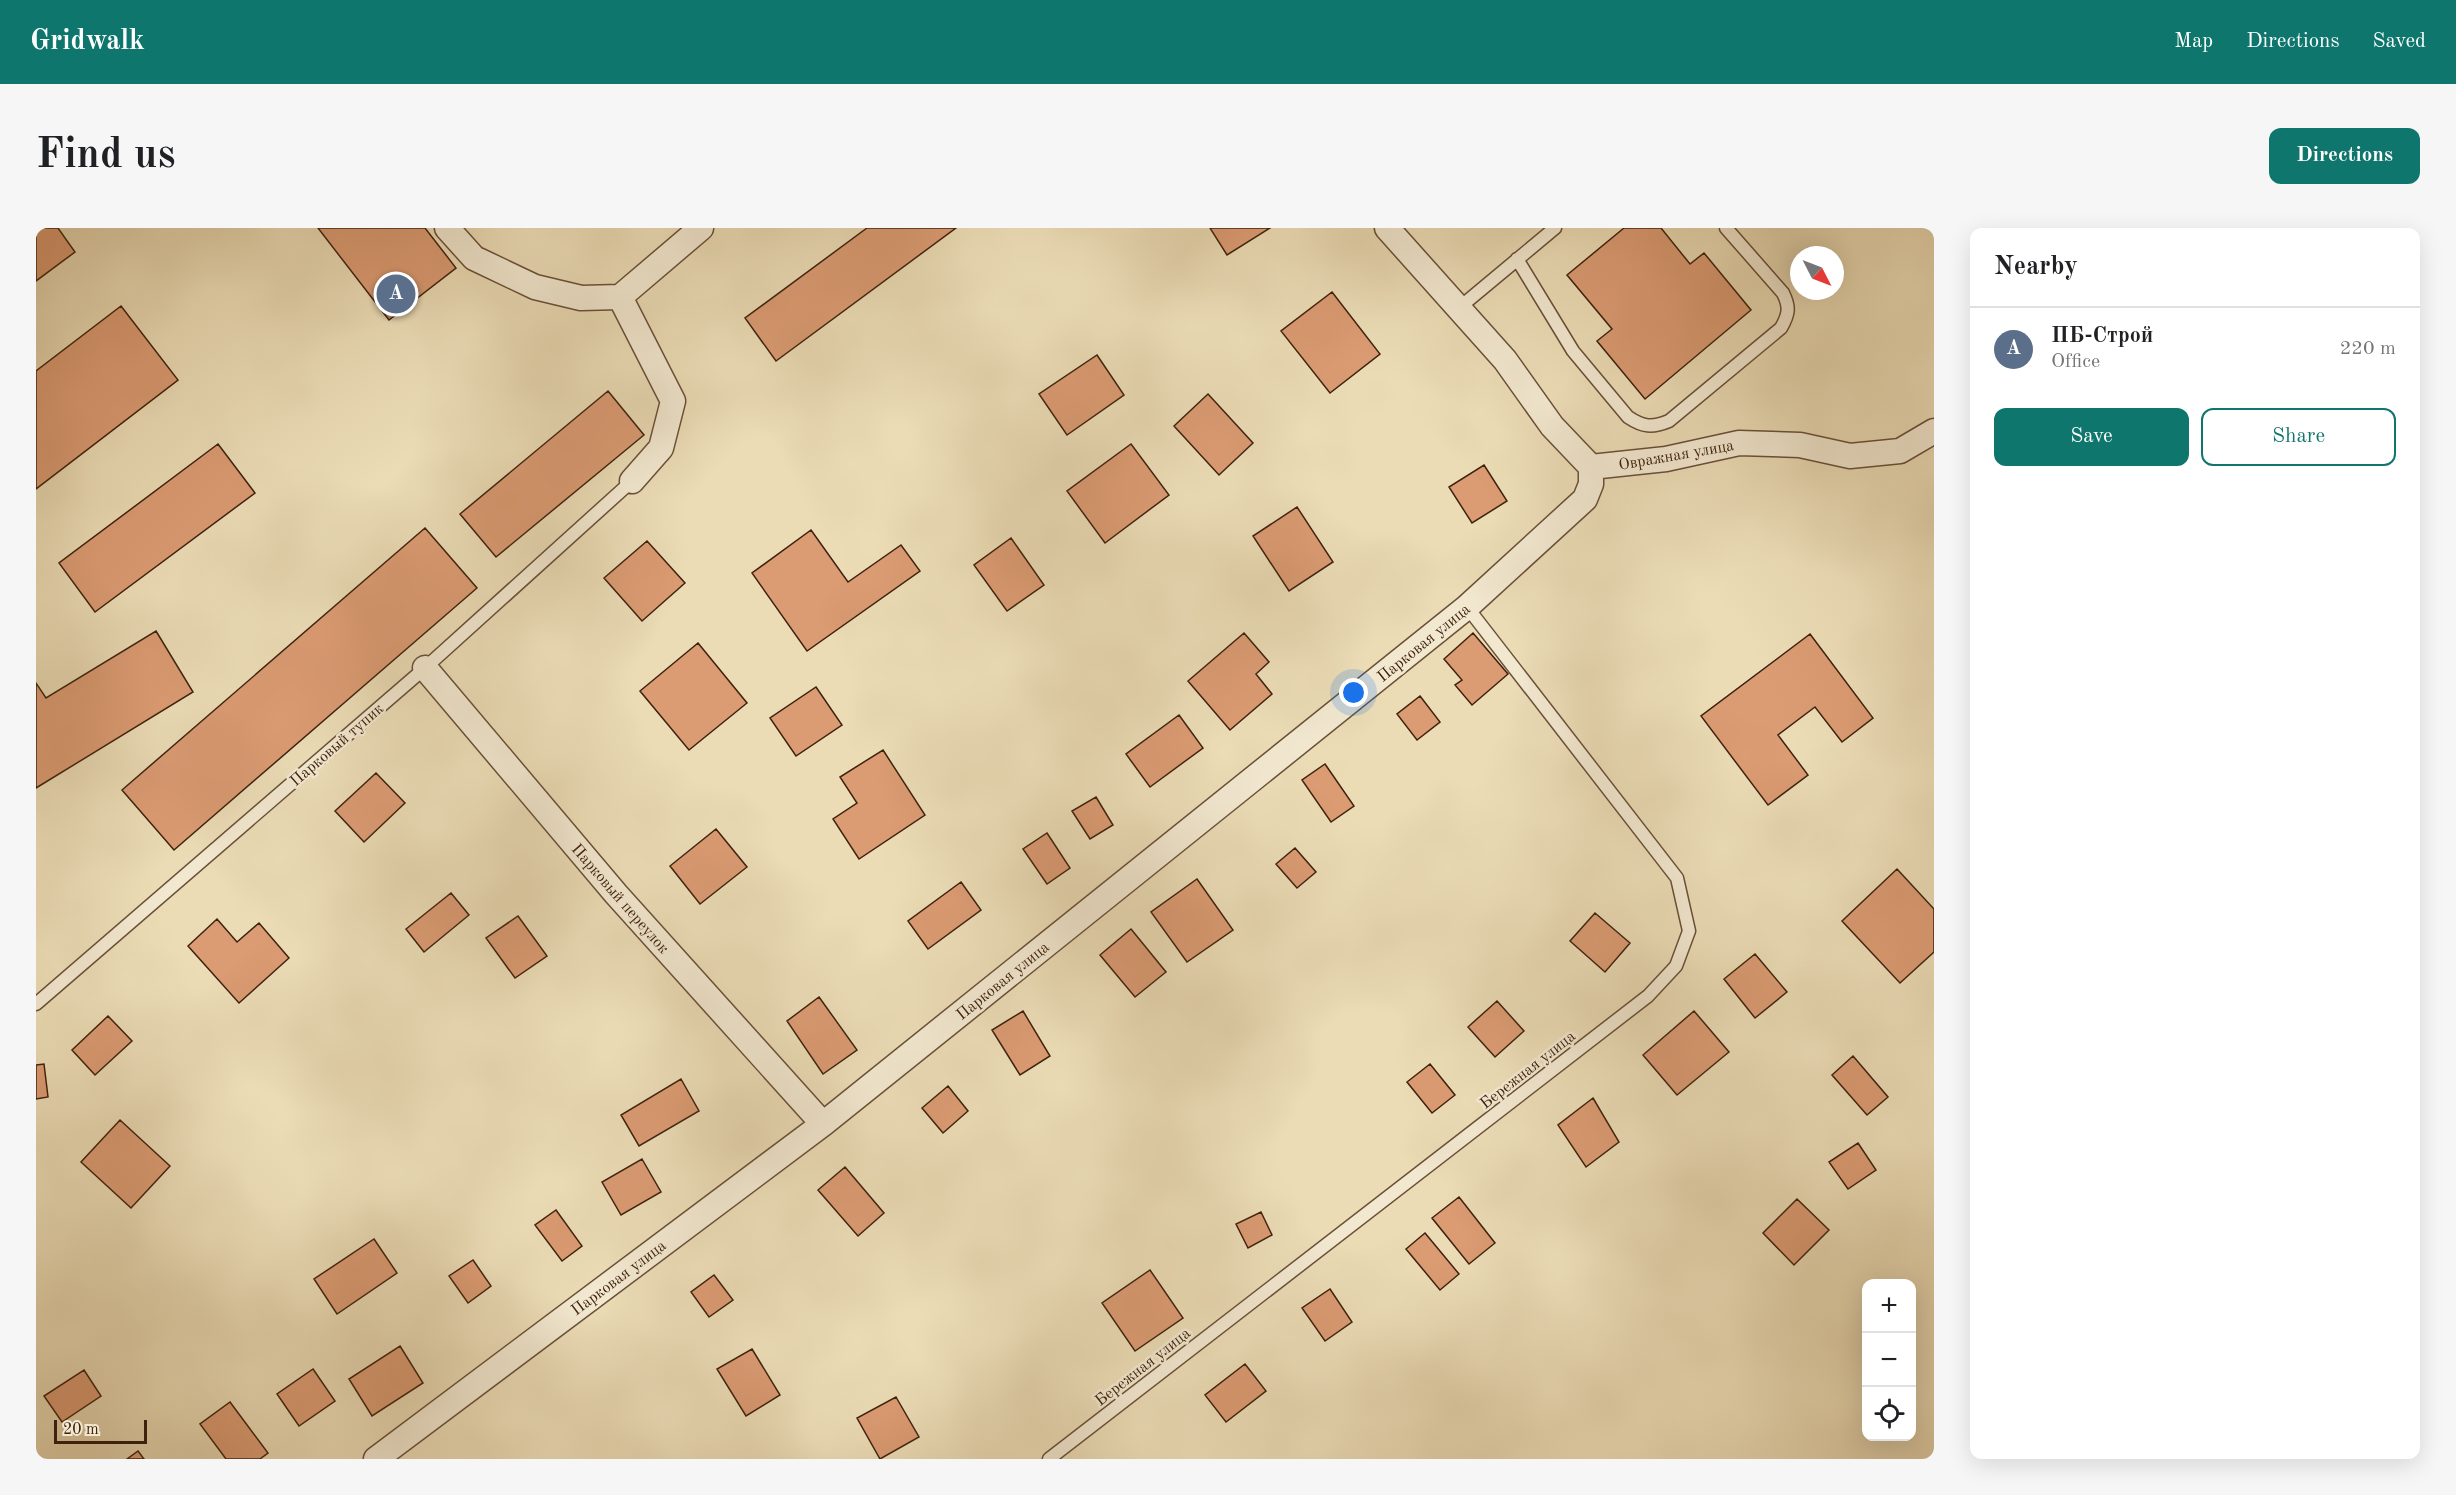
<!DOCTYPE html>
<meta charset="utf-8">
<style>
:root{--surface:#fff;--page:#f6f6f6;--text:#202124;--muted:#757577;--line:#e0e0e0;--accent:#0f766e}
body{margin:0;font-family:"Old Standard TT",serif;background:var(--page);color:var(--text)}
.controls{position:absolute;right:18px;bottom:18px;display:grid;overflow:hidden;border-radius:12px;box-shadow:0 6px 24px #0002}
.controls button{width:54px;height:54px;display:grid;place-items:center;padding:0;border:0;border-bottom:2px solid var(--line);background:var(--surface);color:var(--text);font:30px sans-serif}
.compass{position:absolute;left:1754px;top:18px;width:54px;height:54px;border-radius:50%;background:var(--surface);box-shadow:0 6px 24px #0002;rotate:132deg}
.scale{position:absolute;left:18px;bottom:15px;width:93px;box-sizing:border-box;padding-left:6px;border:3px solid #3f220e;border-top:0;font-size:16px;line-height:21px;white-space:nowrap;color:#3f220e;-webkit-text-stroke:4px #f2e8d0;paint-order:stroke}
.you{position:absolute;left:1318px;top:465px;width:21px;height:21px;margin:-15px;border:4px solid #fff;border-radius:50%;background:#1a73e8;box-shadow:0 0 0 9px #1a73e833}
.badge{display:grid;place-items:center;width:39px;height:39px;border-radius:50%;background:var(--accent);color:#fff;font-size:20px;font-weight:700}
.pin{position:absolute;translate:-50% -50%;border:3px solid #fff;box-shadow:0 2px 6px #0006}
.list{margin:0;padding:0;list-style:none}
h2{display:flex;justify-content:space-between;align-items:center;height:78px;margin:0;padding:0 24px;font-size:26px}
h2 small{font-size:20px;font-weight:400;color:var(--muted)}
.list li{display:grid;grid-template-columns:39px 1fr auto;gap:18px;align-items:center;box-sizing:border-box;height:84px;padding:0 24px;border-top:2px solid var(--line)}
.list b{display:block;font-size:22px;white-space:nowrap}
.list p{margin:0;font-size:20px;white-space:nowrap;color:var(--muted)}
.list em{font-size:20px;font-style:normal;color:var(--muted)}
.actions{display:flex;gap:12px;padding:18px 24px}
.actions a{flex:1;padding:14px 0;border:2px solid var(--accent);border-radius:12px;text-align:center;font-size:21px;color:var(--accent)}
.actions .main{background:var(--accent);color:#fff}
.icon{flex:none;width:33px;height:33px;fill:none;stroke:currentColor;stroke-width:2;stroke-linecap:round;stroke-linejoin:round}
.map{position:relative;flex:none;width:1898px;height:1231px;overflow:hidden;border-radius:12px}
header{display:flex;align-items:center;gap:36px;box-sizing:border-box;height:84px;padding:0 30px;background:var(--accent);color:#fff}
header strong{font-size:28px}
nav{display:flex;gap:33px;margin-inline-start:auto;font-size:21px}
.intro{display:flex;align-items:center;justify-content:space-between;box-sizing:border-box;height:144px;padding:0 36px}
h1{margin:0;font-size:42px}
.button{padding:15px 27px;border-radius:12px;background:var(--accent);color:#fff;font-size:21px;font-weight:700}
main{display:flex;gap:36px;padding:0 36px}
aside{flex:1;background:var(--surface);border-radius:12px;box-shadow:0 6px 24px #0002}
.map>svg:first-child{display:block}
.building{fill:#db9b73;stroke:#3f220e;stroke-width:1.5}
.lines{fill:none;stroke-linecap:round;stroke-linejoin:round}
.service-casing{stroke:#6a5038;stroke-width:15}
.minor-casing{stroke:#6a5038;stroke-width:27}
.service{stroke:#f2e8d0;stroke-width:12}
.minor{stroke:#f2e8d0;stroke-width:24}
.labels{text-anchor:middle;stroke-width:5;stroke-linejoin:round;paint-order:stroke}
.street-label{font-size:16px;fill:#3f220e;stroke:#f2e8d0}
</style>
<header>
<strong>Gridwalk</strong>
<nav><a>Map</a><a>Directions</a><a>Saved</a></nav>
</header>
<div class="intro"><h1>Find us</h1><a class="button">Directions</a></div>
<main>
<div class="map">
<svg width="1898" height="1231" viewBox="0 0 1898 1231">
<rect width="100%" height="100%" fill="#ebdcb6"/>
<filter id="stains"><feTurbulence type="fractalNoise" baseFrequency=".00333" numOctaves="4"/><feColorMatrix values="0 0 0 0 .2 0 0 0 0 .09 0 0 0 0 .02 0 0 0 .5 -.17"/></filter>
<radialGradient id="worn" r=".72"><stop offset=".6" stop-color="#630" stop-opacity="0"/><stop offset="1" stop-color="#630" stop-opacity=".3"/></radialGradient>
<path class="building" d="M 0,0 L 22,0 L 39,24 L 0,53 Z
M 282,0 L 389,0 L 420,40 L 353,92 Z
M 831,0 L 920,0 L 740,133 L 709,90 Z
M 1174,0 L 1234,0 L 1191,27 Z
M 1588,0 L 1625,0 L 1654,36 L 1668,25 L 1715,82 L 1609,171 L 1561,113 L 1576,101 L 1531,47 Z
M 1296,64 L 1344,126 L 1294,165 L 1245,103 Z
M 85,78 L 142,152 L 0,261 L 0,143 Z
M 1061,127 L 1088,167 L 1031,207 L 1003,166 Z
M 572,163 L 608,207 L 460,329 L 424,286 Z
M 1172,166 L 1217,215 L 1183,247 L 1138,198 Z
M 182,216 L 219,265 L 59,384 L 23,335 Z
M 1095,216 L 1133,267 L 1069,315 L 1031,263 Z
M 1448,237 L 1471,273 L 1436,295 L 1413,259 Z
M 1261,279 L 1297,334 L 1253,363 L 1217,308 Z
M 389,300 L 441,360 L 138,622 L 86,562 Z
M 775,302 L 812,354 L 865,317 L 884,343 L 771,423 L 716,345 Z
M 975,310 L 1008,357 L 971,383 L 938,337 Z
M 611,313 L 649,355 L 606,393 L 568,350 Z
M 120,403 L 157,464 L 0,560 L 0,455 L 10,470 Z
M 1208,405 L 1233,434 L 1220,446 L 1236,466 L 1194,502 L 1152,453 Z
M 1437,405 L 1472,446 L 1436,477 L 1419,457 L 1426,452 L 1408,431 Z
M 1774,406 L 1837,490 L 1806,514 L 1779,479 L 1742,507 L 1772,547 L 1732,577 L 1665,488 Z
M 662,415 L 711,475 L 653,522 L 604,463 Z
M 780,459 L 806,497 L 760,528 L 734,490 Z
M 1384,468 L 1404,494 L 1381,512 L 1361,486 Z
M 1143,487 L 1167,520 L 1114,559 L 1090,526 Z
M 847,522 L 889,587 L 823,631 L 797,591 L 821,575 L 804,549 Z
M 1289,536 L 1318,578 L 1295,594 L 1266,552 Z
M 340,545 L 369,575 L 328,614 L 299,583 Z
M 1060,569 L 1077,597 L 1054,611 L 1036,583 Z
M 680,601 L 711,639 L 664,676 L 634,638 Z
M 1011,605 L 1034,640 L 1011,656 L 987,621 Z
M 1259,620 L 1280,644 L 1261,660 L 1240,636 Z
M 1861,641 L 1898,681 L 1898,724 L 1864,755 L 1806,693 Z
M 1161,651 L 1197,702 L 1151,734 L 1115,684 Z
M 925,654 L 945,682 L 892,721 L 872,693 Z
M 415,665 L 433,687 L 388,724 L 370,701 Z
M 1559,685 L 1594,715 L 1569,744 L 1534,713 Z
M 482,688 L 511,728 L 479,750 L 450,710 Z
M 181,691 L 201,714 L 223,695 L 253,730 L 203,775 L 152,718 Z
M 1095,701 L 1130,744 L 1099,769 L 1064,727 Z
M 1719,726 L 1751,764 L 1719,790 L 1688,751 Z
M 783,769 L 821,822 L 787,846 L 751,793 Z
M 1461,773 L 1488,803 L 1459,829 L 1432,799 Z
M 987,783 L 1014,828 L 984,847 L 956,802 Z
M 1658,783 L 1693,824 L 1641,867 L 1607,827 Z
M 72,788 L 96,813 L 59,847 L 36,822 Z
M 1817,828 L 1852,869 L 1831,887 L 1796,847 Z
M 8,836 L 12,869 L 0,871 L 0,837 Z
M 1394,836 L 1419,867 L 1396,885 L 1371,854 Z
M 645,851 L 663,883 L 603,918 L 585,887 Z
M 912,858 L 932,883 L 907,905 L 886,880 Z
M 1557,870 L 1583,914 L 1550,939 L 1522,897 Z
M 84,892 L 134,938 L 95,980 L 45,934 Z
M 1822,915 L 1840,942 L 1812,961 L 1793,934 Z
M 606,931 L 625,964 L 585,987 L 566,954 Z
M 809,939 L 848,985 L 822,1008 L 782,962 Z
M 1423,969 L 1459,1015 L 1433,1036 L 1396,990 Z
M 1761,971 L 1793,1002 L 1758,1037 L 1727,1005 Z
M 520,982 L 546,1018 L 526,1033 L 499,997 Z
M 1225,984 L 1236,1007 L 1212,1020 L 1200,996 Z
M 1389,1005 L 1423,1046 L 1404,1062 L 1370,1021 Z
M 338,1011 L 361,1045 L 301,1086 L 278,1051 Z
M 437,1032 L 455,1058 L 432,1075 L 413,1048 Z
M 1114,1042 L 1147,1090 L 1099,1123 L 1066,1075 Z
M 678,1047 L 697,1072 L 673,1089 L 655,1064 Z
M 1294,1061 L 1316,1094 L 1289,1113 L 1266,1080 Z
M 364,1118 L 387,1155 L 336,1188 L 313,1151 Z
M 716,1121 L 744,1167 L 710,1188 L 681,1141 Z
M 1209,1136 L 1230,1163 L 1190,1194 L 1169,1167 Z
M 277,1141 L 299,1173 L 263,1198 L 241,1166 Z
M 48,1142 L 65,1168 L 26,1194 L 8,1168 Z
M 860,1169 L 883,1209 L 844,1231 L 821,1190 Z
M 194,1174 L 232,1225 L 224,1231 L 190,1231 L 164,1196 Z
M 102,1223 L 108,1231 L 91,1231 Z"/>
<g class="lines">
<defs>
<path id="service" d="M 1481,31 L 1537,123 L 1592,189 C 1607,199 1616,200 1633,193 L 1745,100 C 1753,86 1754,79 1747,65 L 1690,0
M 1423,80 L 1519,0
M 0,776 L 389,440 L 596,253
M 1013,1231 L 1612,768 L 1640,738 L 1653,703 L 1641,650 L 1431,379"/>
<path id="minor" d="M 411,0 L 438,30 L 499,59 L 545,70 L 584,69 L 637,173 L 625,220 L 596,253
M 1351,0 L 1469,132 L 1516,198 L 1555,239
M 584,69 L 665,0
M 1555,239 L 1630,231 L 1703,215 L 1764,217 L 1814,228 L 1864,223 L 1898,203
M 389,440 L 580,666 L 787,896
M 340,1231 L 787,896 L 1431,379 L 1549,271 L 1555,256 L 1555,239"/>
</defs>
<use href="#service" class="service-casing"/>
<use href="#minor" class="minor-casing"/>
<use href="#service" class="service"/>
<use href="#minor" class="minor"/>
</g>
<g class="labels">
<g class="street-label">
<text transform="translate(1640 226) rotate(-10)" y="6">Овражная улица</text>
<text transform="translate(1387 414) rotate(-39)" y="6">Парковая улица</text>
<text transform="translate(300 516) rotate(-41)" y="6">Парковый тупик</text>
<text transform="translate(585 670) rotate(49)" y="6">Парковый переулок</text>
<text transform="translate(966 752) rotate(-39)" y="6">Парковая улица</text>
<text transform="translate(1491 841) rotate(-38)" y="6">Бережная улица</text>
<text transform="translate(582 1049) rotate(-37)" y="6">Парковая улица</text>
<text transform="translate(1106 1138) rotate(-38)" y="6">Бережная улица</text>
</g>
</g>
<rect width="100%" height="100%" filter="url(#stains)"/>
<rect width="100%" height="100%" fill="url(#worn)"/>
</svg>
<div class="controls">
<button>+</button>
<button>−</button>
<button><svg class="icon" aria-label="locate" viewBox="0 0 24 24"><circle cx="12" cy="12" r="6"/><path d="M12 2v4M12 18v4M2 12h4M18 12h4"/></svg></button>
</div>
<svg class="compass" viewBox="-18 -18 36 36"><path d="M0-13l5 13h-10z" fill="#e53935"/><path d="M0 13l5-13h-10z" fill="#757577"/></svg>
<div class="scale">20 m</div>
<div class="you"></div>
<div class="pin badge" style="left:360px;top:66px;background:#5c6f8a">A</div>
</div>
<aside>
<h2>Nearby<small></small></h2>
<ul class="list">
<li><span class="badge" style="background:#5c6f8a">A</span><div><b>ПБ-Строй</b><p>Office</p></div><em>220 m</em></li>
</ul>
<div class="actions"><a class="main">Save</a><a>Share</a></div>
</aside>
</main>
